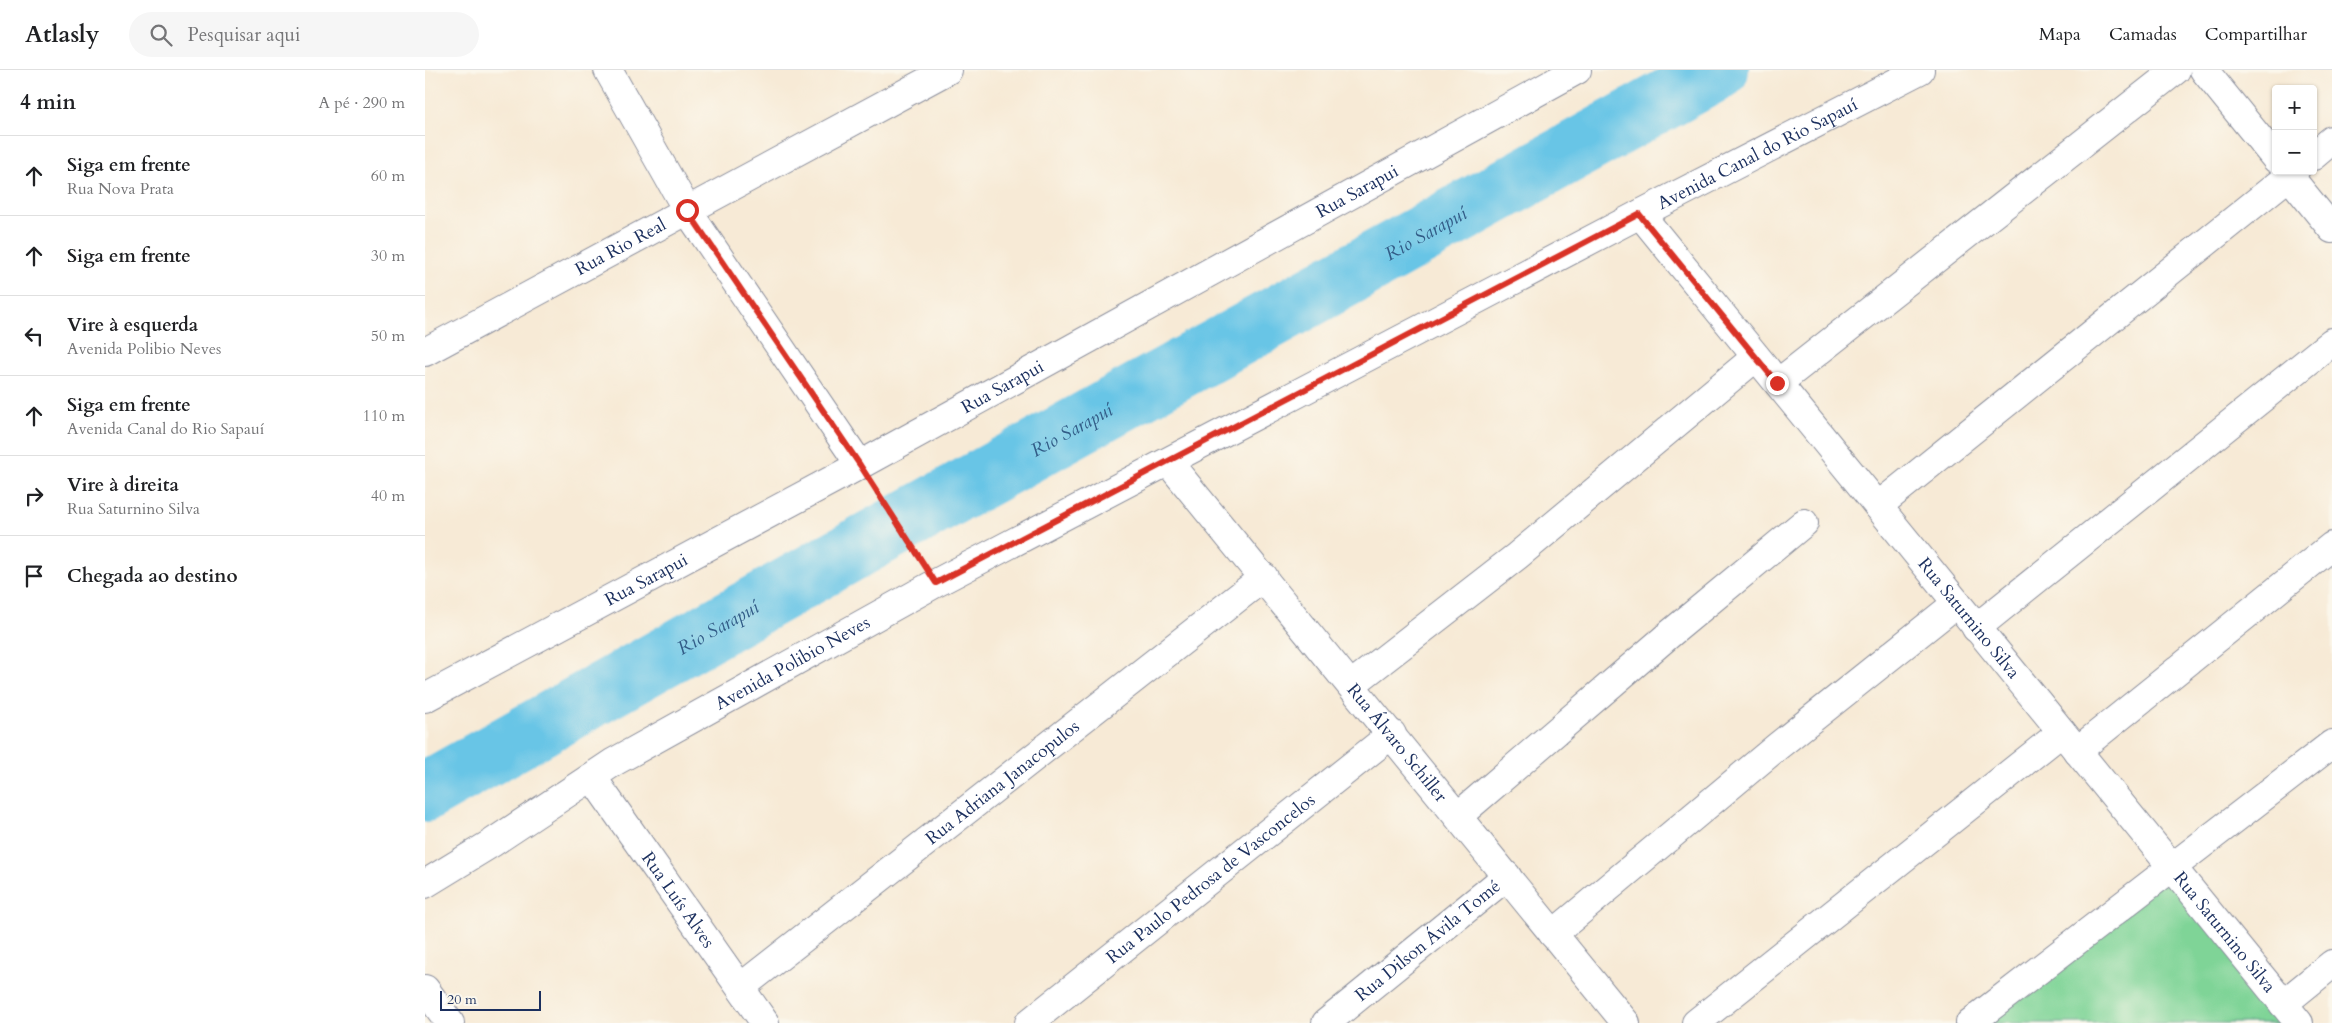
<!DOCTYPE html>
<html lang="pt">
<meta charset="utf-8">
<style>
:root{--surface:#fff;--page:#f6f6f6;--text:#202124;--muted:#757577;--line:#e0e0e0}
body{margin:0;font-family:Cardo,serif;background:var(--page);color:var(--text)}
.controls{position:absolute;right:15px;top:15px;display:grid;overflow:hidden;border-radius:5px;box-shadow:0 1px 4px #0004}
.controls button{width:45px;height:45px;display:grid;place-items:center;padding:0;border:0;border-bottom:1px solid var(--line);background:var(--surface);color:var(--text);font:25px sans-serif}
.scale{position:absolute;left:15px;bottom:12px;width:101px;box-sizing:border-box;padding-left:5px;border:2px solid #1b2f5e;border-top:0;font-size:14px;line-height:18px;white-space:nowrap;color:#1b2f5e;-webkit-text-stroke:4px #fbf7ec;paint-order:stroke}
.stop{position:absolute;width:15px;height:15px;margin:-11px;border:4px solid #d93025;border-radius:50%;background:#fff}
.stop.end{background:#d93025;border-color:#fff;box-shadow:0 1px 5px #0008}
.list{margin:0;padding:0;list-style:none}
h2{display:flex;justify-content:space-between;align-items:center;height:65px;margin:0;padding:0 20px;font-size:21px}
h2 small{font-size:16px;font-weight:400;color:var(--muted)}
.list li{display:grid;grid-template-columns:32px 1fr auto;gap:15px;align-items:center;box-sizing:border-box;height:80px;padding:0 20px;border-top:1px solid var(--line)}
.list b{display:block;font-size:19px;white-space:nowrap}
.list p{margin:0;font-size:16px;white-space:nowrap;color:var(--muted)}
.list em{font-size:16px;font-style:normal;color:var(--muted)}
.icon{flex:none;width:28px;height:28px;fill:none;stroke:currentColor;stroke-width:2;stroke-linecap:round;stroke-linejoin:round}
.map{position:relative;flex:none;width:1907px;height:953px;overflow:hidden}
header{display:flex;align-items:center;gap:30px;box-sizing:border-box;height:70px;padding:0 25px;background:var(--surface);border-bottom:1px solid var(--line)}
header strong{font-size:24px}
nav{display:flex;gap:28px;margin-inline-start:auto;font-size:18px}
.search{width:350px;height:45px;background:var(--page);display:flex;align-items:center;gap:12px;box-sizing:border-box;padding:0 18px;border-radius:28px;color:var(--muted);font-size:19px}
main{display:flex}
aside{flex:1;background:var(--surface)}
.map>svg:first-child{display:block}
.green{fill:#7fd497;stroke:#4d827a}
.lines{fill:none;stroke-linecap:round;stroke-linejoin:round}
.river{stroke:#68c5e6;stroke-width:60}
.street-casing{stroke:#898c9a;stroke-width:30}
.secondary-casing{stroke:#898c9a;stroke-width:30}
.path{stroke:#898c9a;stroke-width:3;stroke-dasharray:4 4;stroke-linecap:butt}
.street{stroke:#fff;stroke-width:28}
.secondary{stroke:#fff;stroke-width:28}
.route{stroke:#d93025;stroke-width:6}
.labels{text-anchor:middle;stroke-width:5;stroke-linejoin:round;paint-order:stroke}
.street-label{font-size:18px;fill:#1b2f5e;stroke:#fbf7ec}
.water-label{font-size:19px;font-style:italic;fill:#325c87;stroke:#fbf7ec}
</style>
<header>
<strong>Atlasly</strong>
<div class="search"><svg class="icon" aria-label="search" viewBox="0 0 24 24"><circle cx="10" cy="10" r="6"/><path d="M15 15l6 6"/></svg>Pesquisar aqui</div>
<nav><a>Mapa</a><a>Camadas</a><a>Compartilhar</a></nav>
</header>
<main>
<aside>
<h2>4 min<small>A pé · 290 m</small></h2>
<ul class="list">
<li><svg class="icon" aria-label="ahead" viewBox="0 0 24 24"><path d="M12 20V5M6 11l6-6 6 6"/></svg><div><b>Siga em frente</b><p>Rua Nova Prata</p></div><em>60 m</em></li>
<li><svg class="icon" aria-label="ahead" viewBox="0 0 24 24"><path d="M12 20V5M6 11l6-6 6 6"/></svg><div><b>Siga em frente</b></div><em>30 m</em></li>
<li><svg class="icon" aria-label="left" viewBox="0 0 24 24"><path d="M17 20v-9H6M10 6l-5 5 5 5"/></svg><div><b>Vire à esquerda</b><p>Avenida Polibio Neves</p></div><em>50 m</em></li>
<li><svg class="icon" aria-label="ahead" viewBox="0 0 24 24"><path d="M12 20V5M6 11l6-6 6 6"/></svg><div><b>Siga em frente</b><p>Avenida Canal do Rio Sapauí</p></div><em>110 m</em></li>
<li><svg class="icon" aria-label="right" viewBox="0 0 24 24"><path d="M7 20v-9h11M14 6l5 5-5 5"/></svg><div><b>Vire à direita</b><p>Rua Saturnino Silva</p></div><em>40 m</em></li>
<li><svg class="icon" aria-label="arrive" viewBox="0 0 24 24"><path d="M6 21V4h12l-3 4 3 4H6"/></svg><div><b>Chegada ao destino</b></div></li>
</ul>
</aside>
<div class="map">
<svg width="1907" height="953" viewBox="0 0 1907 953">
<rect width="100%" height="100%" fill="#fbf7ec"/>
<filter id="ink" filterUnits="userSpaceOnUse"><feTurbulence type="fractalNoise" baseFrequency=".02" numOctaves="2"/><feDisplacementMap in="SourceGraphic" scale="10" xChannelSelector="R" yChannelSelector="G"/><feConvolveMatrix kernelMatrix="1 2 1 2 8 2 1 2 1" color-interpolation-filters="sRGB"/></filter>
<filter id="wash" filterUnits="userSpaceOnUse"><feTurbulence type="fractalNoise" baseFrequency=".0096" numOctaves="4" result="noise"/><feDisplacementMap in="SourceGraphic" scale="20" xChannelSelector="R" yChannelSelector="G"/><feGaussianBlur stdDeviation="1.12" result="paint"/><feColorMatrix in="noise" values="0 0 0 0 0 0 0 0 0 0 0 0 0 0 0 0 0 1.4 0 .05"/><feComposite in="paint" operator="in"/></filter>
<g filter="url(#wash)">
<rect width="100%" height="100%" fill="#f7ead6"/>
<path class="green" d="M 1750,797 L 1882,953 L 1549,953 Z"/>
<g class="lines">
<path class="river" id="s1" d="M 0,722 L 436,476 L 1294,0"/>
</g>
</g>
<g filter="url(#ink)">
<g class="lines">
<defs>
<g id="street">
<path d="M 183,0 L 262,140 L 435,395"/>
<path d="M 1779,0 L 1851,89"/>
<path d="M 1888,86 L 1907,70"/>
<path d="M 1860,101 L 1907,159"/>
<path id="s2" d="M 1215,144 L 1874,953"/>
<path id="s3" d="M 0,282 L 523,0"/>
<path d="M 1353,313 L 1751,0"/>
<path id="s4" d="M 744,393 L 1201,953"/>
<path d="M 1453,436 L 1870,101"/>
<path d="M 1551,558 L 1907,272"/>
<path d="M 926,615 L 1092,486 L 1331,287"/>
<path id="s5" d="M 0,628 L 435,395 L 1152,0"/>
<path d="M 1652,681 L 1907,476"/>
<path id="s6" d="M 167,707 L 340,953"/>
<path d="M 1033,746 L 1246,563 L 1379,453"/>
<path d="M 1128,864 L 1353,676 L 1532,533"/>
<path id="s7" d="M 316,917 L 839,507"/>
<path d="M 0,919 L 25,953"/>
<path d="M 1858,934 L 1907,894"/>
<path id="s8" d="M 604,953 L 967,664"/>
<path id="s9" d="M 901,953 L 1082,806"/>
<path d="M 1271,953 L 1637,662"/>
<path d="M 1545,953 L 1907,674"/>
</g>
<g id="secondary">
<path id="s10" d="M 0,814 L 67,773 L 189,692 L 511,513 L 1215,144 L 1495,0"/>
</g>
</defs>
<use href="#street" class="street-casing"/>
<use href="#secondary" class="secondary-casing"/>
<path class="path" d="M 451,422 L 494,488"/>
<use href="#street" class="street"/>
<use href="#secondary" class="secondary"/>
</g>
</g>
<g class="lines" filter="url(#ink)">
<path class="route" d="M 262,140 L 435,395 L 511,513 L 1214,144 L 1352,313"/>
</g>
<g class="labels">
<g class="street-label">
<text dy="6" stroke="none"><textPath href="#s10" startOffset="1520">Avenida Canal do Rio Sapauí</textPath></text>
<text dy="6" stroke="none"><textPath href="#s5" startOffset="1061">Rua Sarapui</textPath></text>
<text dy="6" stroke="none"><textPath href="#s3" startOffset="222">Rua Rio Real</textPath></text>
<text dy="6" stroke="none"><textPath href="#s5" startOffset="656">Rua Sarapui</textPath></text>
<text dy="6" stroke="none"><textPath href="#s5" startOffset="251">Rua Sarapui</textPath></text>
<text dy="6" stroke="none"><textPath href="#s2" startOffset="521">Rua Saturnino Silva</textPath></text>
<text dy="6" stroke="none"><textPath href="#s10" startOffset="429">Avenida Polibio Neves</textPath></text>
<text dy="6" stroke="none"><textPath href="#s4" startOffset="361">Rua Álvaro Schiller</textPath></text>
<text dy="6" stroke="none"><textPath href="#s7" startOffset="332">Rua Adriana Janacopulos</textPath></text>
<text dy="6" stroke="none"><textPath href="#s8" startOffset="232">Rua Paulo Pedrosa de Vasconcelos</textPath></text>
<text dy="6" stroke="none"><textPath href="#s6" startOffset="150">Rua Luís Alves</textPath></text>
<text dy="6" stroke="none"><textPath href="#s2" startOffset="926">Rua Saturnino Silva</textPath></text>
<text dy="6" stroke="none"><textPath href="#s9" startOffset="131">Rua Dilson Ávila Tomé</textPath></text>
</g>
<g class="water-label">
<text dy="7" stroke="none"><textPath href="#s1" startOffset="1146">Rio Sarapuí</textPath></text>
<text dy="7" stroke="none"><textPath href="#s1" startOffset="741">Rio Sarapuí</textPath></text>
<text dy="7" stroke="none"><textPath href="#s1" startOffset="336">Rio Sarapuí</textPath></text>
</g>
</g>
</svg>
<div class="controls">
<button>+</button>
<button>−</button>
</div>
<div class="scale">20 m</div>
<div class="stop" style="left:262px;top:140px"></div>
<div class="stop end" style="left:1352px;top:313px"></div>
</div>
</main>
